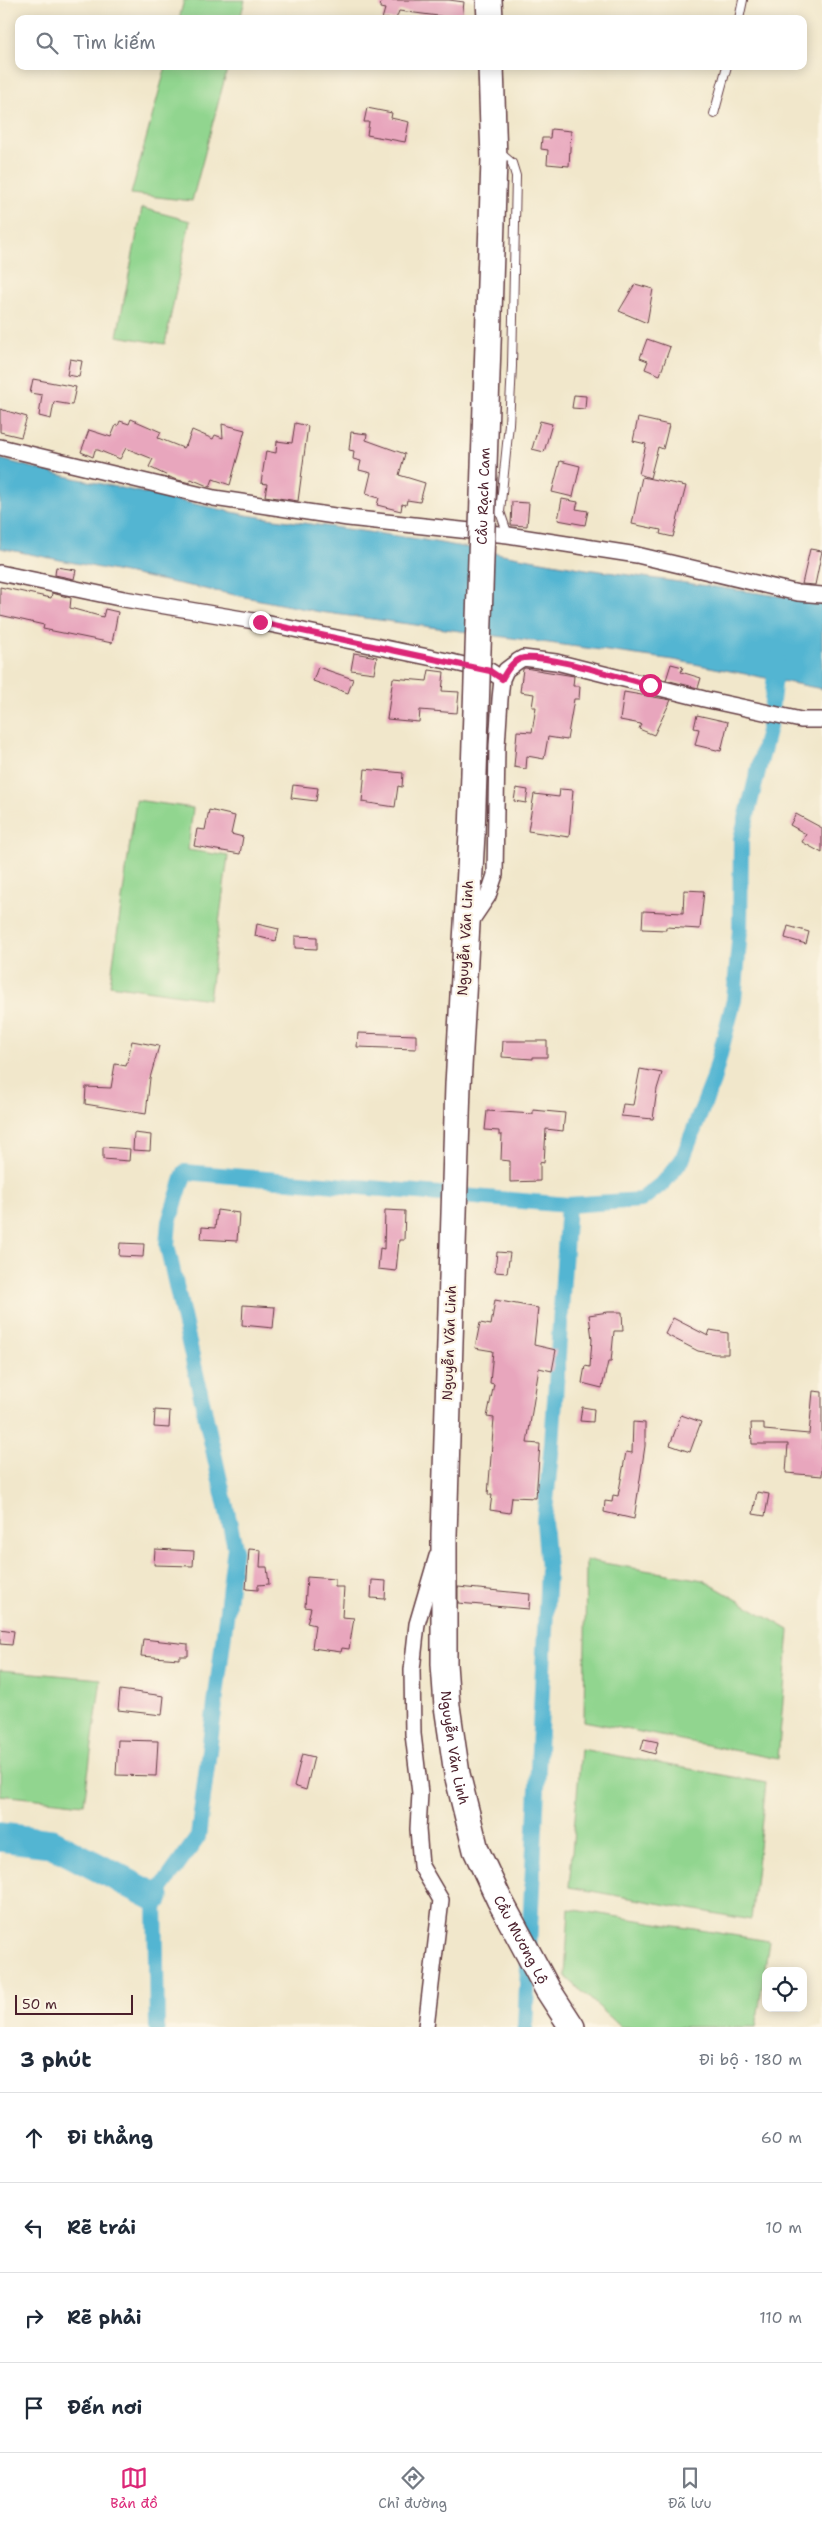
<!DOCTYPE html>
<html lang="vi">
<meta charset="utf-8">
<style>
:root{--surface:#fff;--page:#f6f6f7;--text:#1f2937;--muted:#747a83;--line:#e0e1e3;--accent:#db2777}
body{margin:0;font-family:"Shantell Sans",sans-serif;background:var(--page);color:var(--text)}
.controls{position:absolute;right:15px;bottom:15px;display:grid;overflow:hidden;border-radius:10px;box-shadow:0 2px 12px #0003}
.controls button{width:45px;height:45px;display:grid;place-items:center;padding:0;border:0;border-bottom:1px solid var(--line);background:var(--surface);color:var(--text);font:25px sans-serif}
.scale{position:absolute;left:15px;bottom:12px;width:118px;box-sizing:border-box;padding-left:5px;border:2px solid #4a1f2b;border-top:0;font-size:14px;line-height:18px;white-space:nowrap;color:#4a1f2b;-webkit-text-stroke:4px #fcf5e5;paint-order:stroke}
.stop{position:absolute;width:15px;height:15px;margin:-11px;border:4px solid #db2777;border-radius:50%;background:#fff}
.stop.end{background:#db2777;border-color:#fff;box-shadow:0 1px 5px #0008}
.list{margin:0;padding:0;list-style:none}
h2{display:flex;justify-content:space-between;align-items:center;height:65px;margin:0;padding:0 20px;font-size:21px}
h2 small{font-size:16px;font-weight:400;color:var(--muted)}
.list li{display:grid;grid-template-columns:32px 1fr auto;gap:15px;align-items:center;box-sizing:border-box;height:90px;padding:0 20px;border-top:1px solid var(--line)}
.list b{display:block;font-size:19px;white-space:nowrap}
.list em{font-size:16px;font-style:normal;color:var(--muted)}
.icon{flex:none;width:28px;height:28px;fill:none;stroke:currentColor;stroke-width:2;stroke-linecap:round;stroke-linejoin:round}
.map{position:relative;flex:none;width:822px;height:2027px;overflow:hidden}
.search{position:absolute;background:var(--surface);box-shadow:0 2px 12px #0003;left:15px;right:15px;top:15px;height:55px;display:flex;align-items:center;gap:12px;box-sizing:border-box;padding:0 18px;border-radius:10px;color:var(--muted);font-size:19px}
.sheet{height:425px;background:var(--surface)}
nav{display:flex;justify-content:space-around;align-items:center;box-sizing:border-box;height:70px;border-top:1px solid var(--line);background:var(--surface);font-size:14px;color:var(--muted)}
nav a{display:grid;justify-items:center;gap:2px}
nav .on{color:var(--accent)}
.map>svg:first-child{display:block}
.green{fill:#91d58f;stroke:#6e7a5d}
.water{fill:#53b5d2;stroke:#4e6a7e}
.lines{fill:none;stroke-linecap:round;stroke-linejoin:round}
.canal{stroke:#53b5d2;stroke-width:16}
.river{stroke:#53b5d2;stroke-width:29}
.building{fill:#e8a6bd}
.service-casing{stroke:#633d43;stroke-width:10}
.minor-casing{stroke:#633d43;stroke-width:18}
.trunk-casing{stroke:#633d43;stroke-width:28}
.service{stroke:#fff;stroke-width:8}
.minor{stroke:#fff;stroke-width:15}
.trunk{stroke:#fff;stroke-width:25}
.trunk-bridge-casing{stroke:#633d43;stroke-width:28;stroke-linecap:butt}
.trunk-bridge{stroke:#fff;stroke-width:25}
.route{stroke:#db2777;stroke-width:6}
.labels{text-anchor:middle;stroke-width:4.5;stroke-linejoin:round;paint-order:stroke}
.street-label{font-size:14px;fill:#4a1f2b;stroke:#fcf5e5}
</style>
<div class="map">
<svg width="822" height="2027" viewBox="0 0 822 2027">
<rect width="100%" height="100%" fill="#fcf5e5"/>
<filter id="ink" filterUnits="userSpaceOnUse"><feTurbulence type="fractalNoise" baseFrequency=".02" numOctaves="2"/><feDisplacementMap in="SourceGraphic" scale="10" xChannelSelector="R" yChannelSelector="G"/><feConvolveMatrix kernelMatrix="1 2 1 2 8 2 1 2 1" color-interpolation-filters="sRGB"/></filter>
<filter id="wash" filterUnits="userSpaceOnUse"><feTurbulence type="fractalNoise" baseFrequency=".0096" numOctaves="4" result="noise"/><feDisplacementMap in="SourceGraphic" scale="20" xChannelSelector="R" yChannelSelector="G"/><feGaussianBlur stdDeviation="1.12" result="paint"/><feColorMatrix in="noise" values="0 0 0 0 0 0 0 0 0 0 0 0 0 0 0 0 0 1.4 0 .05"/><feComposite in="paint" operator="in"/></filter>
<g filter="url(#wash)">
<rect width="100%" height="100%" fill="#f1e7cb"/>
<path class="green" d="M 184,0 L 245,0 L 240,19 L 179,19 Z
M 166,66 L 228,66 L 192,201 L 131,194 Z
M 142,208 L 190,221 L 165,344 L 117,336 Z
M 136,800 L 193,808 L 188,850 L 228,856 L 209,999 L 110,985 Z
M 586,1560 L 703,1580 L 789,1630 L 778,1759 L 584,1721 Z
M 0,1670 L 101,1679 L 84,1804 L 0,1795 Z
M 581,1749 L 766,1783 L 751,1920 L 569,1887 Z
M 569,1909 L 769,1941 L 756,2027 L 621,2027 L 565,1976 Z"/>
<path class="water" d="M 0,459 L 65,476 L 246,515 L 418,539 L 586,569 L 822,602 L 822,689 L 674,660 L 320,612 L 0,548 Z"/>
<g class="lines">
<path class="canal" d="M 157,2027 L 155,1897 L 198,1837 L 235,1547 L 167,1245 L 169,1222 L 185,1172 L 568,1205 L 641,1200 L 664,1182 L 682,1160 L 713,1081 L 734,1000 L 740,930 L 741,839 L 769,727 L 777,658
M 525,2027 L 548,1570 L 544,1521 L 552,1444 L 568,1205"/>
<path class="river" d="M 0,1837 L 51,1843 L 155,1897"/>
</g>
<g id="blocks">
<path class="building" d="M 381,0 L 449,0 L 464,2 L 462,19 L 399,11 L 396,19 L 382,19 L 385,9 L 380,8 Z
M 367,108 L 392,113 L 391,118 L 409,122 L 405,142 L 367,135 L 369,122 L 364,122 Z
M 551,129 L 571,131 L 569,166 L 547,164 L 548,150 L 541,149 L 542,138 L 550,138 Z
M 635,284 L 653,289 L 647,323 L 619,311 Z
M 647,339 L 670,347 L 660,375 L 645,369 L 648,361 L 640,358 Z
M 70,359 L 82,361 L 79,377 L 67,375 Z
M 33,379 L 76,387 L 72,405 L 54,402 L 51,419 L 39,416 L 42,395 L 30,393 Z
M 574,395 L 586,396 L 585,409 L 572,408 Z
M 0,409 L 27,417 L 21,437 L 0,432 Z
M 638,418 L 669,425 L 663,449 L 658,447 L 650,478 L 639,474 L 646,444 L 633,441 Z
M 131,419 L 161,432 L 158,438 L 183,448 L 185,445 L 186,446 L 192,430 L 213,439 L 215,435 L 223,438 L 222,424 L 245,430 L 230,485 L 213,479 L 210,487 L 191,479 L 190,483 L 174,479 L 149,467 L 153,459 L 126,448 L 120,459 L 98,450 L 95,450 L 93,457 L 81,452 L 89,430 L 111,437 L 116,425 L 118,426 L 120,421 L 129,424 Z
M 540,421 L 552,424 L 544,452 L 532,449 Z
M 295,423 L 308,426 L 298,501 L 265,496 L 267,484 L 261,483 L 266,451 L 276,453 L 277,441 L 292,443 Z
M 351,432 L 367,434 L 366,440 L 405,454 L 399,475 L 425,483 L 420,502 L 407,500 L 406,505 L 402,504 L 401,511 L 377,505 L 379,498 L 366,494 L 371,473 L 359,470 L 361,461 L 353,459 L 354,451 L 349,450 Z
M 560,461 L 580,466 L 573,497 L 552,492 Z
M 642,477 L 686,486 L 673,537 L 660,534 L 661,530 L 632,524 Z
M 562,499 L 578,502 L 576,509 L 588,511 L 585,525 L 558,520 Z
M 512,502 L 529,503 L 527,526 L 511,525 Z
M 810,549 L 822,551 L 815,585 L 802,584 Z
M 56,567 L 76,570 L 74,579 L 55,575 Z
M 0,587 L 51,598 L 52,593 L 71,598 L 70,608 L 103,617 L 105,609 L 118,612 L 112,643 L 43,629 L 44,625 L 0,615 Z
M 354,653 L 377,657 L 374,673 L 351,670 Z
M 671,664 L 683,667 L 681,672 L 701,678 L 698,688 L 666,680 Z
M 318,667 L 353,679 L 348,693 L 313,681 Z
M 525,668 L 574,676 L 573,686 L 580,686 L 579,699 L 574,699 L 567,740 L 548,737 L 544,759 L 527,756 L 526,769 L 514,767 L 517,731 L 532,732 L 536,707 L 532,707 L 534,694 L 520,692 L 523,669 Z
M 429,670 L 444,672 L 442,691 L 459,692 L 457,713 L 420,710 L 419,722 L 387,719 L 393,678 L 427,681 Z
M 624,692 L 671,700 L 654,735 L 639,729 L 641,724 L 620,720 Z
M 697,715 L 728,722 L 721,751 L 695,745 L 699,729 L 694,728 Z
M 365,769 L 403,773 L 402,787 L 398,786 L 395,807 L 362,802 Z
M 293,785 L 318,788 L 316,801 L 291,798 Z
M 516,788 L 528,790 L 526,803 L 514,801 Z
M 560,789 L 573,790 L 569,837 L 528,831 L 534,794 L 559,797 Z
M 209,810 L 235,816 L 231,834 L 243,837 L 240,854 L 194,846 L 197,829 L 205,830 Z
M 796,814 L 822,828 L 822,853 L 802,842 L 806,834 L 790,825 Z
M 684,890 L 704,891 L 700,929 L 666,927 L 666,930 L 642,929 L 643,911 L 683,913 Z
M 257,924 L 279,929 L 276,941 L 255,936 Z
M 788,926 L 809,932 L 806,944 L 785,938 Z
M 295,936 L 317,937 L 317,949 L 295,948 Z
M 358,1033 L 416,1035 L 416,1049 L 357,1047 Z
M 132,1041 L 159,1046 L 150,1078 L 146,1114 L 85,1104 L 86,1087 L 111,1088 L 115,1064 L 126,1066 Z
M 503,1041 L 547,1041 L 547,1057 L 533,1057 L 533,1059 L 502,1057 Z
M 640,1069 L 662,1073 L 657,1089 L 653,1119 L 621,1116 L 623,1104 L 633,1105 Z
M 533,1110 L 565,1113 L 563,1131 L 546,1129 L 544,1163 L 540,1162 L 540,1181 L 510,1182 L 510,1161 L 501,1160 L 502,1135 L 499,1135 L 499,1131 L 485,1130 L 487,1111 L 533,1114 Z
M 134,1133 L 151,1135 L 150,1151 L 133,1150 Z
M 103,1147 L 130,1149 L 129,1161 L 103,1159 Z
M 217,1210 L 239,1213 L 237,1241 L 201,1239 L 202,1227 L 215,1228 Z
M 385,1210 L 405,1211 L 404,1240 L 399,1240 L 396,1271 L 378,1269 L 380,1248 L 384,1249 Z
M 120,1243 L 144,1244 L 143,1257 L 119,1256 Z
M 497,1252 L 510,1253 L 507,1273 L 495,1272 Z
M 495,1300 L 538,1308 L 534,1345 L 556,1350 L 552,1371 L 539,1368 L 527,1443 L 540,1444 L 536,1498 L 512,1497 L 510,1513 L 490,1510 L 492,1495 L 488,1495 L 494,1418 L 487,1417 L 494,1384 L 490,1383 L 493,1351 L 475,1348 L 480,1323 L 491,1325 Z
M 243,1305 L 275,1307 L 273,1328 L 242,1325 Z
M 608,1312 L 622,1312 L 623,1331 L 614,1331 L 611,1362 L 608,1362 L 602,1388 L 582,1383 L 585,1366 L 590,1367 L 592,1339 L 589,1315 Z
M 673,1318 L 708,1336 L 710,1330 L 728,1333 L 728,1354 L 715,1354 L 698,1351 L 665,1334 Z
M 813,1391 L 822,1392 L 822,1476 L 786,1473 L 788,1444 L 752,1444 L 751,1423 L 764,1423 L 764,1430 L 809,1434 Z
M 582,1407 L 594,1409 L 593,1422 L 580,1421 Z
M 155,1410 L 170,1411 L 169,1428 L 154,1427 Z
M 681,1415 L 701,1422 L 690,1452 L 670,1445 Z
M 633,1422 L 645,1423 L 645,1446 L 634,1519 L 604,1512 L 605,1501 L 612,1502 L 613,1495 L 618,1496 L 626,1452 L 632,1453 Z
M 757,1492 L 769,1494 L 765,1516 L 753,1514 Z
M 155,1549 L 194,1551 L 193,1566 L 154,1565 Z
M 249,1549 L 261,1550 L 260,1567 L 267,1567 L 269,1584 L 258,1585 L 258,1590 L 246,1589 Z
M 307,1577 L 335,1579 L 335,1587 L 344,1587 L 342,1617 L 354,1618 L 349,1649 L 342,1648 L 341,1652 L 312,1648 L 315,1625 L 307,1623 L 311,1608 L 305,1607 Z
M 372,1580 L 386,1581 L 385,1599 L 371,1598 Z
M 458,1587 L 530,1594 L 529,1609 L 458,1603 Z
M 0,1629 L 14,1631 L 12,1645 L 0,1644 Z
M 143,1639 L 188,1644 L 188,1656 L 179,1656 L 179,1659 L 141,1656 Z
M 120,1690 L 164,1696 L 162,1715 L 118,1710 Z
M 644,1739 L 658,1742 L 655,1754 L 641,1750 Z
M 118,1740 L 158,1741 L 156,1776 L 116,1775 Z
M 302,1754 L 314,1757 L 306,1790 L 294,1786 Z"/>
</g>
</g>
<g filter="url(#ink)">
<use href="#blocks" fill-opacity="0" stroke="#633d43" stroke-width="1"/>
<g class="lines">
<defs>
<path id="service" d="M 739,19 L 743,0
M 714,114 L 727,66
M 499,152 L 512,163 L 516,176 L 512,366 L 509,424 L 500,512 L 508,535"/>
<path id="minor" d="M 0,447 L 214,498 L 348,518 L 508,535 L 637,555 L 798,593 L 822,595
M 0,573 L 124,599 L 260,622 L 447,661 L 490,671 L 502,679
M 469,924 L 488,896 L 495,875 L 497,746 L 500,699 L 502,679 L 506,670 L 518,661 L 523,658 L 556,662 L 704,699 L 801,720 L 822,720
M 426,2027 L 441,1900 L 421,1866 L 418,1829 L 420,1793 L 413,1734 L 412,1670 L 417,1624 L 437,1556"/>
<g id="trunk">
<path d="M 489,0 L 490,19"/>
<path d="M 491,66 L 494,160"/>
<path id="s1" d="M 472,834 L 458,1085 L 444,1535 L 444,1664 L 447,1706 L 457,1774 L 476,1850 L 499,1899 L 548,1990 L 572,2027"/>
</g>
</defs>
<use href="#service" class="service-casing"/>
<use href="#minor" class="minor-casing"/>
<use href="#trunk" class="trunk-casing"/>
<use href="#service" class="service"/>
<use href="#minor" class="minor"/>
<use href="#trunk" class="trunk"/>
<defs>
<g id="trunk-bridge">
<path id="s2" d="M 472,834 L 494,160"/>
</g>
</defs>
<use href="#trunk-bridge" class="trunk-bridge-casing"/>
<use href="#trunk-bridge" class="trunk-bridge"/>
</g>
</g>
<g class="lines" filter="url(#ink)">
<path class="route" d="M 260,622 L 490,671 L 502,679 C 507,670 513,660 524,658 C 551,655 620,678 650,685"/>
</g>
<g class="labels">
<g class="street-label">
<text dy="5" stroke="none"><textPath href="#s2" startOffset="338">Cầu Rạch Cam</textPath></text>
<text transform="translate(465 938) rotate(-87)" y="5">Nguyễn Văn Linh</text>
<text transform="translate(449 1343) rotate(-88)" y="5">Nguyễn Văn Linh</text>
<text dy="5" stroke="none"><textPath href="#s1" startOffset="915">Nguyễn Văn Linh</textPath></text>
<text dy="5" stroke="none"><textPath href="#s1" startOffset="1120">Cầu Mương Lộ</textPath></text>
</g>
</g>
</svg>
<div class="controls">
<button><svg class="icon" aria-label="locate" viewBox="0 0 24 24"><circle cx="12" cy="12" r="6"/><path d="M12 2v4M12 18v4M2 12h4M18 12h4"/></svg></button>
</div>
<div class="scale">50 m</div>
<div class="stop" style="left:650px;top:685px"></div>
<div class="stop end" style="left:260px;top:622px"></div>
<div class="search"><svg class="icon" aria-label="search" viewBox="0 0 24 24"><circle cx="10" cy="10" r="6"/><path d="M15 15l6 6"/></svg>Tìm kiếm</div>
</div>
<section class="sheet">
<h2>3 phút<small>Đi bộ · 180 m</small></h2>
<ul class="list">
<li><svg class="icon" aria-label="ahead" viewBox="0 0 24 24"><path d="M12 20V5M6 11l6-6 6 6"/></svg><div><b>Đi thẳng</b></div><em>60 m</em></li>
<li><svg class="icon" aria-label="left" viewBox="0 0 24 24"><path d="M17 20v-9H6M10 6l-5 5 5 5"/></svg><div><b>Rẽ trái</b></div><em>10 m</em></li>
<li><svg class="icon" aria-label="right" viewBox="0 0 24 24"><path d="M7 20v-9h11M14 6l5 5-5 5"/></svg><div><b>Rẽ phải</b></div><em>110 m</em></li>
<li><svg class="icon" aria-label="arrive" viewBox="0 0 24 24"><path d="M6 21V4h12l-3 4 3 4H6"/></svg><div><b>Đến nơi</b></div></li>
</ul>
</section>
<nav>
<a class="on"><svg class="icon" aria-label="map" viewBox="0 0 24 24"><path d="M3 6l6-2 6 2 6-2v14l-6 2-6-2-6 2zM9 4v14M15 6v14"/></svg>Bản đồ</a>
<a><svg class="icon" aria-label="directions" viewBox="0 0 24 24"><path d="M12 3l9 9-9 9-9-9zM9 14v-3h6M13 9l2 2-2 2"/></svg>Chỉ đường</a>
<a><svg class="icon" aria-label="saved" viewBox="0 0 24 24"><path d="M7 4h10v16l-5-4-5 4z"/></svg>Đã lưu</a>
</nav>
